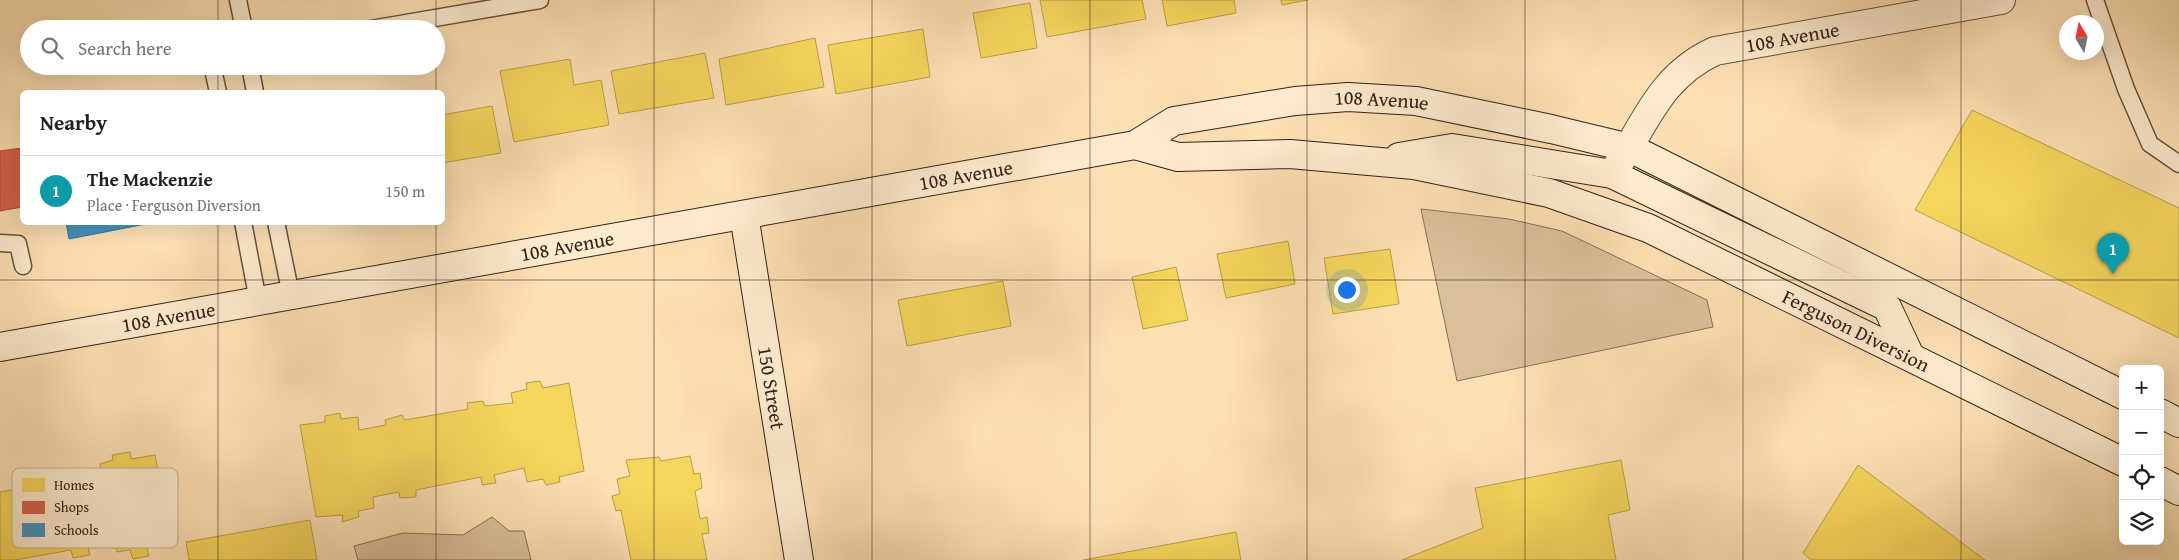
<!DOCTYPE html>
<meta charset="utf-8">
<style>
:root{--surface:#fff;--page:#f6f6f6;--text:#202124;--muted:#757577;--line:#e0e0e0;--accent:#8f2418}
body{margin:0;font-family:"Gentium Book Plus",serif;background:var(--page);color:var(--text)}
.controls{position:absolute;right:15px;bottom:15px;display:grid;overflow:hidden;border-radius:8px;box-shadow:0 5px 20px #0002}
.controls button{width:45px;height:45px;display:grid;place-items:center;padding:0;border:0;border-bottom:1px solid var(--line);background:var(--surface);color:var(--text);font:25px sans-serif}
.compass{position:absolute;left:2059px;top:15px;width:45px;height:45px;border-radius:50%;background:var(--surface);box-shadow:0 5px 20px #0002;rotate:350deg}
.you{position:absolute;left:1346px;top:289px;width:18px;height:18px;margin:-12px;border:4px solid #fff;border-radius:50%;background:#1a73e8;box-shadow:0 0 0 8px #1a73e833}
.badge{display:grid;place-items:center;width:32px;height:32px;border-radius:50%;background:var(--accent);color:#fff;font-size:16px;font-weight:700}
.pin{position:absolute;translate:-50% -41px;filter:drop-shadow(0 1px 2px #0008)}
.pin::after{content:'';position:absolute;top:26px;width:18px;height:15px;background:inherit;clip-path:polygon(0 0,100% 0,50% 100%)}
.list{margin:0;padding:0;list-style:none}
h2{display:flex;justify-content:space-between;align-items:center;height:65px;margin:0;padding:0 20px;font-size:21px}
h2 small{font-size:16px;font-weight:400;color:var(--muted)}
.list li{display:grid;grid-template-columns:32px 1fr auto;gap:15px;align-items:center;box-sizing:border-box;height:70px;padding:0 20px;border-top:1px solid var(--line)}
.list b{display:block;font-size:19px;white-space:nowrap}
.list p{margin:0;font-size:16px;white-space:nowrap;color:var(--muted)}
.list em{font-size:16px;font-style:normal;color:var(--muted)}
.icon{flex:none;width:28px;height:28px;fill:none;stroke:currentColor;stroke-width:2;stroke-linecap:round;stroke-linejoin:round}
.map{position:relative;flex:none;width:2179px;height:560px;overflow:hidden}
.search{position:absolute;background:var(--surface);box-shadow:0 5px 20px #0002;left:20px;top:20px;width:425px;height:55px;display:flex;align-items:center;gap:12px;box-sizing:border-box;padding:0 18px;border-radius:28px;color:var(--muted);font-size:19px}
.panel{position:absolute;background:var(--surface);box-shadow:0 5px 20px #0002;left:20px;top:90px;width:425px;height:135px;border-radius:8px}
.map>svg:first-child{display:block}
.green{fill:#dac099;stroke:#847258}
.homes{fill:#f6d55c;stroke:#baa048}
.shops{fill:#d6604d;stroke:#a44e3d}
.schools{fill:#4393c3;stroke:#3d7190}
.lines{fill:none;stroke-linecap:round;stroke-linejoin:round}
.lane-casing{stroke:#62523f;stroke-width:19}
.street-casing{stroke:#62523f;stroke-width:30}
.secondary-casing{stroke:#2f2318;stroke-width:30}
.lane{stroke:#feebce;stroke-width:16}
.street{stroke:#feebce;stroke-width:28}
.secondary{stroke:#feebce;stroke-width:28}
.grid{fill:none;stroke:#2f2318;stroke-width:1;stroke-opacity:0.55}
.labels{text-anchor:middle;stroke-width:5;stroke-linejoin:round;paint-order:stroke}
.street-label{font-size:20px;fill:#2f2318;stroke:#feebce}
.key{fill:#feebce;stroke:#c0af97;stroke-width:1}
.key-label{font-size:14px;fill:#2f2318}
</style>
<div class="map">
<svg width="2179" height="560" viewBox="0 0 2179 560">
<rect width="100%" height="100%" fill="#fde0b4"/>
<filter id="stains"><feTurbulence type="fractalNoise" baseFrequency=".004" numOctaves="4"/><feColorMatrix values="0 0 0 0 .2 0 0 0 0 .09 0 0 0 0 .02 0 0 0 .5 -.17"/></filter>
<radialGradient id="worn" r=".72"><stop offset=".6" stop-color="#630" stop-opacity="0"/><stop offset="1" stop-color="#630" stop-opacity=".3"/></radialGradient>
<path class="green" d="M 1421,209 L 1509,219 L 1562,231 L 1707,300 L 1713,327 L 1457,381 Z
M 492,517 L 509,531 L 524,531 L 531,560 L 358,560 L 354,546 L 403,533 L 463,535 Z"/>
<path class="homes" d="M 1040,0 L 1142,0 L 1146,19 L 1047,37 Z
M 1162,0 L 1234,0 L 1236,13 L 1167,26 Z
M 1281,0 L 1308,0 L 1282,5 Z
M 1030,3 L 1037,48 L 981,58 L 973,13 Z
M 923,29 L 930,77 L 836,94 L 828,45 Z
M 815,38 L 824,87 L 726,105 L 719,59 Z
M 705,53 L 714,98 L 619,114 L 611,71 Z
M 570,59 L 574,85 L 601,80 L 609,125 L 514,142 L 500,71 Z
M 492,106 L 501,153 L 442,163 L 442,115 Z
M 1972,110 L 2179,208 L 2179,338 L 1915,210 Z
M 1288,241 L 1295,284 L 1226,298 L 1217,254 Z
M 1390,249 L 1399,304 L 1333,314 L 1324,258 Z
M 1176,267 L 1188,320 L 1143,329 L 1132,277 Z
M 1003,281 L 1011,326 L 907,346 L 898,300 Z
M 540,381 L 543,388 L 569,383 L 584,471 L 559,477 L 560,482 L 546,485 L 543,479 L 527,482 L 524,468 L 494,475 L 496,483 L 482,485 L 481,477 L 416,490 L 416,497 L 400,498 L 399,492 L 373,497 L 374,508 L 358,511 L 359,517 L 342,522 L 343,515 L 316,517 L 300,425 L 325,422 L 325,416 L 340,413 L 341,419 L 358,417 L 359,430 L 386,425 L 385,420 L 402,415 L 405,420 L 468,409 L 467,403 L 483,401 L 485,406 L 513,403 L 511,393 L 527,389 L 526,383 Z
M 130,452 L 131,459 L 155,455 L 171,544 L 147,548 L 149,556 L 133,559 L 130,550 L 117,552 L 115,543 L 88,548 L 90,555 L 73,558 L 71,550 L 15,560 L 0,560 L 0,492 L 59,481 L 58,476 L 73,473 L 75,479 L 102,475 L 100,464 L 113,460 L 112,455 Z
M 690,456 L 694,474 L 700,473 L 702,488 L 695,491 L 700,519 L 707,517 L 709,533 L 702,534 L 707,560 L 631,560 L 621,510 L 616,511 L 612,496 L 620,494 L 617,479 L 630,476 L 626,460 L 659,457 L 661,461 Z
M 1621,460 L 1630,510 L 1608,515 L 1616,560 L 1402,560 L 1483,528 L 1475,488 Z
M 1858,465 L 1985,560 L 1811,560 L 1803,553 Z
M 310,520 L 317,560 L 189,560 L 186,542 Z
M 1236,532 L 1241,560 L 1083,560 Z"/>
<path class="shops" d="M 22,148 L 22,207 L 0,211 L 0,151 Z"/>
<path class="schools" d="M 66,222 L 156,222 L 69,239 Z"/>
<g class="lines">
<defs>
<path id="lane" d="M 238,0 L 244,29
M 2095,0 L 2126,89 L 2150,144 L 2179,164
M 371,29 L 540,0
M 250,66 L 255,92
M 214,74 L 218,92
M 243,222 L 258,301
M 276,222 L 291,295
M 0,243 L 18,244 L 23,266"/>
<g id="street">
<path id="s1" d="M 1612,174 C 1645,126 1658,77 1715,51 L 2001,0"/>
</g>
<g id="secondary">
<path id="s2" d="M 1135,145 L 1178,157 L 1290,154 L 1414,165 L 1549,193 L 1648,228 L 2123,462"/>
<path d="M 1399,157 L 1452,148 L 1612,174 L 1887,307 L 1910,356"/>
<path id="s3" d="M 744,215 L 799,560"/>
<path id="s4" d="M 0,347 L 1135,145 L 1174,121 L 1295,101 L 1348,97 L 1416,101 L 1551,129 L 1630,148 L 2123,395"/>
<path d="M 2160,413 L 2179,423"/>
<path d="M 2160,481 L 2179,491"/>
</g>
</defs>
<use href="#lane" class="lane-casing"/>
<use href="#street" class="street-casing"/>
<use href="#secondary" class="secondary-casing"/>
<use href="#lane" class="lane"/>
<use href="#street" class="street"/>
<use href="#secondary" class="secondary"/>
</g>
<path class="grid" d="M 218,0 L 218,29M 436,0 L 436,29M 654,0 L 654,560M 872,0 L 872,560M 1090,0 L 1090,560M 1307,0 L 1307,560M 1525,0 L 1525,560M 1743,0 L 1743,560M 1961,0 L 1961,560M 218,66 L 218,92M 436,66 L 436,92M 218,222 L 218,560M 436,222 L 436,560M 0,280 L 2179,280"/>
<g class="labels">
<g class="street-label">
<text dy="7" stroke="none"><textPath href="#s1" startOffset="242">108 Avenue</textPath></text>
<text dy="7" stroke="none"><textPath href="#s4" startOffset="1408">108 Avenue</textPath></text>
<text dy="7" stroke="none"><textPath href="#s4" startOffset="981">108 Avenue</textPath></text>
<text dy="7" stroke="none"><textPath href="#s4" startOffset="576">108 Avenue</textPath></text>
<text dy="7" stroke="none"><textPath href="#s4" startOffset="171">108 Avenue</textPath></text>
<text dy="7" stroke="none"><textPath href="#s2" startOffset="756">Ferguson Diversion</textPath></text>
<text dy="7" stroke="none"><textPath href="#s3" startOffset="175">150 Street</textPath></text>
</g>
</g>
<rect x="12" y="468" width="166" height="80" rx="8" class="key"/>
<rect x="22" y="478" width="23" height="14" fill="#f6d55c"/>
<rect x="22" y="501" width="23" height="13" fill="#d6604d"/>
<rect x="22" y="523" width="23" height="14" fill="#4393c3"/>
<g class="key-label">
<text x="54" y="490">Homes</text>
<text x="54" y="512">Shops</text>
<text x="54" y="535">Schools</text>
</g>
<rect width="100%" height="100%" filter="url(#stains)"/>
<rect width="100%" height="100%" fill="url(#worn)"/>
</svg>
<div class="controls">
<button>+</button>
<button>−</button>
<button><svg class="icon" aria-label="locate" viewBox="0 0 24 24"><circle cx="12" cy="12" r="6"/><path d="M12 2v4M12 18v4M2 12h4M18 12h4"/></svg></button>
<button><svg class="icon" aria-label="layers" viewBox="0 0 24 24"><path d="M12 4l9 5-9 5-9-5zM3 14l9 5 9-5"/></svg></button>
</div>
<svg class="compass" viewBox="-18 -18 36 36"><path d="M0-13l5 13h-10z" fill="#e53935"/><path d="M0 13l5-13h-10z" fill="#757577"/></svg>
<div class="you"></div>
<div class="pin badge" style="left:2113px;top:274px;background:#0f9aa8">1</div>
<div class="search"><svg class="icon" aria-label="search" viewBox="0 0 24 24"><circle cx="10" cy="10" r="6"/><path d="M15 15l6 6"/></svg>Search here</div>
<section class="panel">
<h2>Nearby<small></small></h2>
<ul class="list">
<li><span class="badge" style="background:#0f9aa8">1</span><div><b>The Mackenzie</b><p>Place · Ferguson Diversion</p></div><em>150 m</em></li>
</ul>
</section>
</div>
